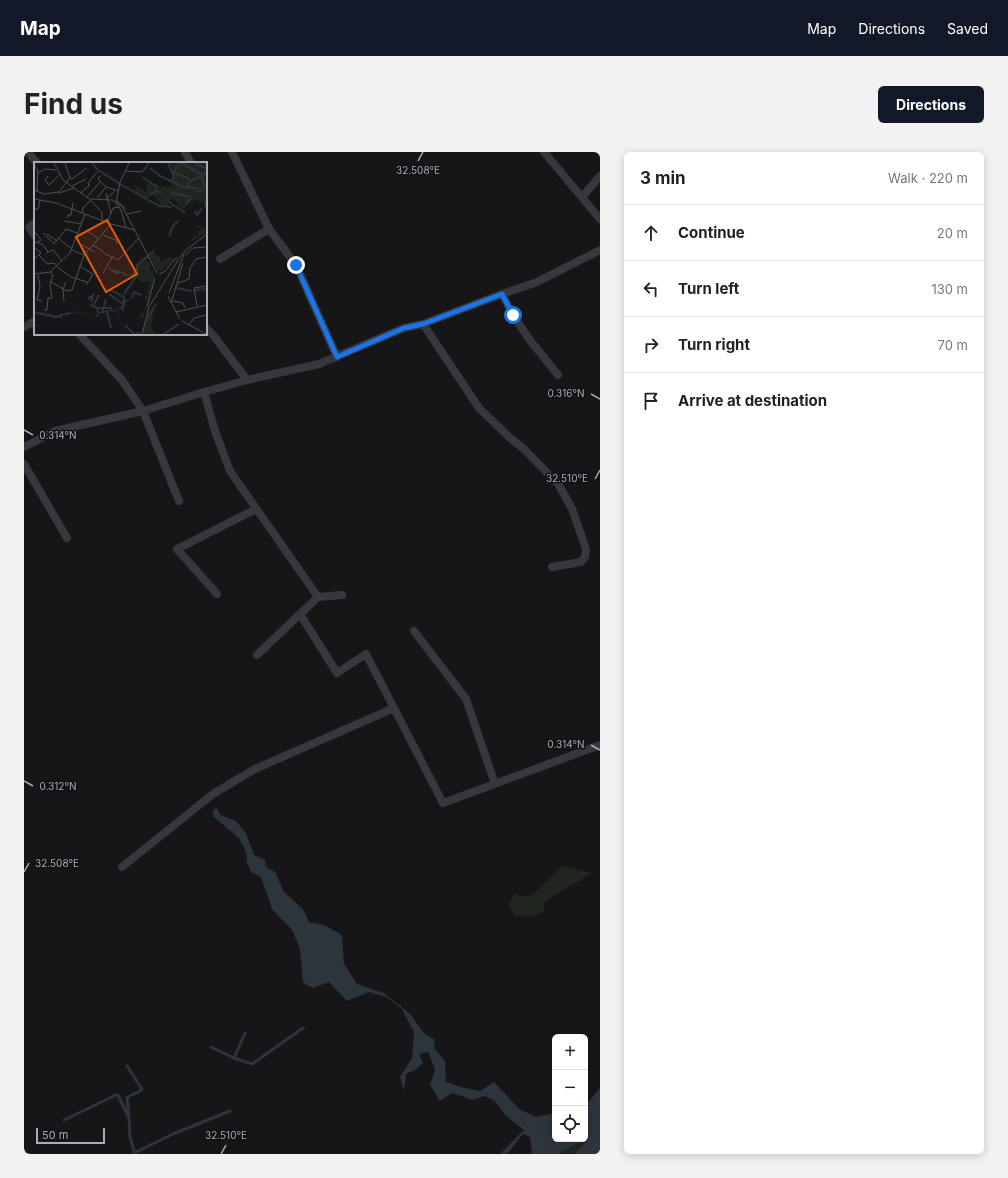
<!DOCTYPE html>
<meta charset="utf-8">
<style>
:root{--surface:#fff;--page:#f2f2f2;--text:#222;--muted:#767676;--line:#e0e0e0;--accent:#111827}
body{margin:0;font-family:Inter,sans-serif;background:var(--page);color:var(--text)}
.controls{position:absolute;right:12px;bottom:12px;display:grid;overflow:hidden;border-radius:6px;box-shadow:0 2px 10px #0003}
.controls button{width:36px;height:36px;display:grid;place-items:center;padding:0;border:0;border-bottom:1px solid var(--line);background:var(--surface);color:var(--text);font:20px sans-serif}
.scale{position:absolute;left:12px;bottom:10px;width:69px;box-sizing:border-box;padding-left:4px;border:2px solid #a8adb8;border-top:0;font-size:11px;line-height:14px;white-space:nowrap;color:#a8adb8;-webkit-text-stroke:3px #111113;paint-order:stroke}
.stop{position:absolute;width:12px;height:12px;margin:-9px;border:3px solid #1a73e8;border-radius:50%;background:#fff}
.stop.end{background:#1a73e8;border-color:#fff;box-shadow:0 1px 4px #0008}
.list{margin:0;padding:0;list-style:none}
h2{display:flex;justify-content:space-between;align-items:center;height:52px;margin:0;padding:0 16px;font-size:17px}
h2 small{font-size:13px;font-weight:400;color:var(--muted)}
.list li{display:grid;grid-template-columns:26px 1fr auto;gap:12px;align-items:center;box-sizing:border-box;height:56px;padding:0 16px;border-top:1px solid var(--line)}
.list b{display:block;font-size:15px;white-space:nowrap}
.list em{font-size:13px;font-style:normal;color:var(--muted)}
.icon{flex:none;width:22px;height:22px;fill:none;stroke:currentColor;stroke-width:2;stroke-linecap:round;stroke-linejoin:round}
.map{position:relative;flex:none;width:576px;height:1002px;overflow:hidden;border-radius:6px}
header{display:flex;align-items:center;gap:24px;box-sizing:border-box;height:56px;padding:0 20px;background:var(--accent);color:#fff}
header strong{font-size:19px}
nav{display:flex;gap:22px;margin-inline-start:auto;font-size:14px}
.intro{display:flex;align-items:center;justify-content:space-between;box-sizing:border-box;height:96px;padding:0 24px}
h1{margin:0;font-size:28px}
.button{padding:10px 18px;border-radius:6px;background:var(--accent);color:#fff;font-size:14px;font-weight:700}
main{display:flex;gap:24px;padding:0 24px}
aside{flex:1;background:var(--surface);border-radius:6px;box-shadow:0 2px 10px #0003}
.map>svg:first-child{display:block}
.green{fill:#1e261f}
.water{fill:#2c353c}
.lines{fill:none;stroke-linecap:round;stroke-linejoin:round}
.stream{stroke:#2c353c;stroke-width:3}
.river{stroke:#2c353c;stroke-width:17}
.minor{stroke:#37383d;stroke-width:8}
.route{stroke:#1a73e8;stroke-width:5}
.ticks{fill:none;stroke:#a8adb8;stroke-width:1.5}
.inset-river{fill:none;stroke:#2c353c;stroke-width:2}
.inset-road{fill:none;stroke:#505258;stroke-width:1}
.view{fill:#e8590c;fill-opacity:0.15;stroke:#e8590c;stroke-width:2}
.inset-edge{fill:none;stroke:#a8adb8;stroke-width:2}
.ticks-label{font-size:10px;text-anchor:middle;fill:#a8adb8;stroke:#111113;stroke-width:3;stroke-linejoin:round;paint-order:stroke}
</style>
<header>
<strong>Map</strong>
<nav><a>Map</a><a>Directions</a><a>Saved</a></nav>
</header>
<div class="intro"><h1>Find us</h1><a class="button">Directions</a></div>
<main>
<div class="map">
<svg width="576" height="1002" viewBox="0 0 576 1002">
<rect width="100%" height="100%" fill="#161618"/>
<path class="green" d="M 539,714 L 568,721 L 521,749 L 519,760 L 507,765 L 492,764 L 484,753 L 490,742 L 504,745 L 513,739 Z
M 576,981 L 576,996 L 566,1002 L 536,1002 L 537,1000 Z"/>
<path class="water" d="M 193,656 L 196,663 L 212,669 L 222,681 L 230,703 L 241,708 L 242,715 L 251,720 L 260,740 L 279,757 L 285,770 L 300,773 L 318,783 L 320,812 L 333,832 L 360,841 L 386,862 L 400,881 L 411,888 L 410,896 L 421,909 L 422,930 L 437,935 L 456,939 L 470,930 L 495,957 L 512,965 L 531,961 L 531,987 L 561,987 L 561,954 L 576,936 L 576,981 L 537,1000 L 536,1002 L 507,1002 L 508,1000 L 506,985 L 499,982 L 483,1002 L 476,1002 L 500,978 L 482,964 L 471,949 L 461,944 L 449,948 L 428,941 L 416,949 L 406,933 L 411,917 L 404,900 L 395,902 L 399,911 L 391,918 L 382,922 L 380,939 L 376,925 L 388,906 L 390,880 L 378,857 L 363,845 L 345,840 L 323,849 L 305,830 L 289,836 L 279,831 L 276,797 L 268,778 L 248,757 L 237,725 L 227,720 L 223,711 L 222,700 L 215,686 L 190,665 L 188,659 Z"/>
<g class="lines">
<path class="stream" d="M 187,895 L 210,906 L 228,912 L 279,876
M 210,906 L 221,881
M 103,914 L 118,937 C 115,942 108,941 103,946 L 105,966
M 40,968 L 92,943 L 94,943 L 105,966 L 106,985 L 111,1002
M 110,1001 L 149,982 L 206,959"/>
<path class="river" d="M 561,1002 L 566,999 L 576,980"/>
<path class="minor" d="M 4,0 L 13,11
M 161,0 L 167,11
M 208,0 L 245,77 L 272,113 L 313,205
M 520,0 L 576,67
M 558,45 L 576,24
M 11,71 L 5,75 L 11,84
M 196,107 L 245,77
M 478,142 L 489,163 L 505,187 L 534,223
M 399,172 L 455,256 L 486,286 L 500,297 L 535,333 L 548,357 L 562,397 L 561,405 L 557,410 L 528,415
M 0,175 L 11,169
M 182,176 L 189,183 L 223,228
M 55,182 L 98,228 L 119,259 L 155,349
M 180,240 L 191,279 L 206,319 L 294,445
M 0,295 L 31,279 L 119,259 L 180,240 L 223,228 L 295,212 L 380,176 L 399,172 L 478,142 L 513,130 L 576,98
M 0,312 L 43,386
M 193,442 L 153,397 L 232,357
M 276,462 L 313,521 L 342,502 L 419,651 L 576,593
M 390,479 L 442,547 L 471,632
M 233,503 L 294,445 L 318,443
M 98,715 L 189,642 L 231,617 L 370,556"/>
</g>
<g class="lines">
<path class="route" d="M 272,113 L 313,205 L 380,176 L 399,172 L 478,142 L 489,163"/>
</g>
<path class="ticks" d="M 394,9 L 399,0M 567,242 L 576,247M 0,278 L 9,283M 571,327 L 576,318M 567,593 L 576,598M 0,629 L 9,634M 0,720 L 5,711M 197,1002 L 202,993"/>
<g transform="translate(10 10)">
<rect width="173" height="173" fill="#161618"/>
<path d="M 134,1 L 173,1 L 173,6 L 169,3 L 173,7 L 173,38 L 165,42 L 165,38 L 157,39 L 157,43 L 154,40 L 149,49 L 140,37 L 135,38 L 133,46 L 132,43 L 129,45 L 127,41 L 125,44 L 126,41 L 119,33 L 112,36 L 99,30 L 104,24 L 112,30 L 113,21 L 124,23 L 125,28 L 129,24 L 139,25 L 137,19 L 142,11 ZM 159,62 L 173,67 L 173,70 L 156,80 L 153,79 L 157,79 L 161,73 L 163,75 L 164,69 L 167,68 ZM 118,89 L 126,96 L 126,100 L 136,95 L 141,97 L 127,109 L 123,108 L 115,93 ZM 112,98 L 116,102 L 116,109 L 119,108 L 120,120 L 109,156 L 105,156 L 112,145 L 114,136 L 111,139 L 111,134 L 114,134 L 113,128 L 116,126 L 113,124 L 117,120 L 107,120 L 101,114 L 105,102 ZM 121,142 L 117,165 L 122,171 L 133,172 L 109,172 L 112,171 L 109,170 L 114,151 Z" fill="#1e261f"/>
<path d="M 116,94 L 105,102 L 103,115 L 100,117 L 99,114 L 99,120 L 98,113 L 93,114 L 91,112 L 91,115 L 88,111 L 82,112 L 72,105 L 91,111 L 93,113 L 99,112 L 106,99 ZM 90,129 L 91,138 L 98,136 L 92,139 L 89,149 L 86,146 L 82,149 L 83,149 L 86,158 L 94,164 L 86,158 L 82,149 L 76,149 L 70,151 L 66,151 L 63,155 L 60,156 L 41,150 L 34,153 L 29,152 L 27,156 L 23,156 L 17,154 L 14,151 L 6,152 L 0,150 L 15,151 L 24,156 L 29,152 L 41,150 L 37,148 L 61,156 L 64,151 L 75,148 L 82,148 L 88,144 Z" fill="#2c353c"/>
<path class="inset-river" d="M 58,1 L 64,8 L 85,21M 134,1 L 140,15 L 137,19M 146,1 L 139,10 L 157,18M 147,1 L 169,13M 161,1 L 173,7M 116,6 L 126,14 L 147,24 L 165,27M 108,15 L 125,26M 86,22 L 125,44 L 138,45M 151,27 L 156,19 L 168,14M 165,30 L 171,24 L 168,15 L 173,9M 138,31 L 157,35 L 152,43M 117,32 L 122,29 L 128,31M 134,39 L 151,51M 171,45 L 173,33M 161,49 L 163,53 L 168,46M 135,74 L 139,64 L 144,59M 142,126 L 158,129M 77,128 L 89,135M 161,128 L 173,127M 75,132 L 89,142M 90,132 L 103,113 L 103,103 L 120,89M 98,136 L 100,130 L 107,133M 54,137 L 59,133 L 57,140M 56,143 L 63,146 L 64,151M 59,144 L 65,133M 63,146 L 78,146M 73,149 L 77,166M 0,150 L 20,155 L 36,151M 68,151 L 72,137M 114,156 L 122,142M 91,163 L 100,172 L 106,171"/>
<path class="inset-road" d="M 20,1 L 29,18 L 55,37 L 78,38 L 88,44 L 123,111M 0,3 L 4,9 L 3,29M 92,9 L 108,10 L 115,1M 4,11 L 11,7 L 22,8M 14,14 L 11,18 L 15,23 L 25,13M 66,14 L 64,17 L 72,25 L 85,29M 36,16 L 38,17 L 53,6M 38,24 L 52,17M 0,28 L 10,32 L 25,30 L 36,16 L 31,1M 25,31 L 40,26M 46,31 L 55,24 L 54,21 L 63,10M 72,31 L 77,51M 53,35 L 66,20M 63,36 L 72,25M 0,37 L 22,41 L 77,62 L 101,68M 72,37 L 81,29M 57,39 L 68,50 L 68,59M 83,39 L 92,47M 0,47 L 4,47 L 6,38M 48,51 L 49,46 L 57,38M 93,52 L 107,49M 34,56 L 34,53 L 37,53 L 39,41M 30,59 L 48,62M 73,61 L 79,46 L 86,45M 92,66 L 87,48 L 82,41 L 86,20 L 95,1M 52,68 L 65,77M 1,70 L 7,78 L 4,80M 9,71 L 20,82 L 32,67 L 43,71M 13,72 L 23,79M 69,73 L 82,78 L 83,82M 25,77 L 38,87M 0,82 L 3,80 L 9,83 L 14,90M 48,83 L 61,90M 59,83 L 71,91M 0,85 L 7,91 L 0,97M 38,88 L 50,93M 12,91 L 19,88 L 28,99M 71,92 L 84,98 L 105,76M 5,93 L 13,102 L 20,101 L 23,104M 151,93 L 159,86 L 173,85M 45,104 L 59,112 L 52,123M 23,105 L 37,115 L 53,120M 69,111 L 79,94M 0,112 L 16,110 L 36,91 L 51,52M 125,112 L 130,110 L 143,95M 4,113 L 6,125 L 3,138 L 8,139M 17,120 L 33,129 L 38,128 L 50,93 L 77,62M 144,121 L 155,117 L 156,106 L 162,97 L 173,95M 135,131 L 150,92M 134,134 L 146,157M 30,139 L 29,127 L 32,120M 139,139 L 149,141 L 151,146M 137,141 L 149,101M 163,144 L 160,126 L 173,124M 113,145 L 121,116M 10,148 L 13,148 L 14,136 L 18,136 L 16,122 L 19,113 L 16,110M 142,150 L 173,143M 148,159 L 172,172M 155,163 L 160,156 L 173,153M 108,172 L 115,145 L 144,98 L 152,88 L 173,72M 130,172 L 145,162"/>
<path class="view" d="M 73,58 L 103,112 L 72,130 L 42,75 Z"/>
<rect width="173" height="173" class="inset-edge"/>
</g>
<g class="ticks-label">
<text x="394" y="22">32.508°E</text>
<text x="542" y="245">0.316°N</text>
<text x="34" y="287">0.314°N</text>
<text x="543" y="330">32.510°E</text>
<text x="542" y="596">0.314°N</text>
<text x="34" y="638">0.312°N</text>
<text x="33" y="715">32.508°E</text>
<text x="202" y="987">32.510°E</text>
</g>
</svg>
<div class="controls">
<button>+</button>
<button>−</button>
<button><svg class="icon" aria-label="locate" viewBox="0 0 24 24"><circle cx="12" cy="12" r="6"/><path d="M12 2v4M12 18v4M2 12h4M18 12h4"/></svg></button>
</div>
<div class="scale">50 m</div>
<div class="stop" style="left:489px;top:163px"></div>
<div class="stop end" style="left:272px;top:113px"></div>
</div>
<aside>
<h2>3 min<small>Walk · 220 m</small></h2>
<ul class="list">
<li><svg class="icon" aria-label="ahead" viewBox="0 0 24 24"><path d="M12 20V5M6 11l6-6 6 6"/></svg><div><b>Continue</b></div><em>20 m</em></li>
<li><svg class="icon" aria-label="left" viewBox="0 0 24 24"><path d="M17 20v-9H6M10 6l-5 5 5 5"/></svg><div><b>Turn left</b></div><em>130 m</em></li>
<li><svg class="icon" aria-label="right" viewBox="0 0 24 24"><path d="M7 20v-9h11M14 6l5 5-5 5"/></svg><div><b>Turn right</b></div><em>70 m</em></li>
<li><svg class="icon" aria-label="arrive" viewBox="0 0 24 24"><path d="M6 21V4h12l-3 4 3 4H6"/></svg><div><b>Arrive at destination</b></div></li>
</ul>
</aside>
</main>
